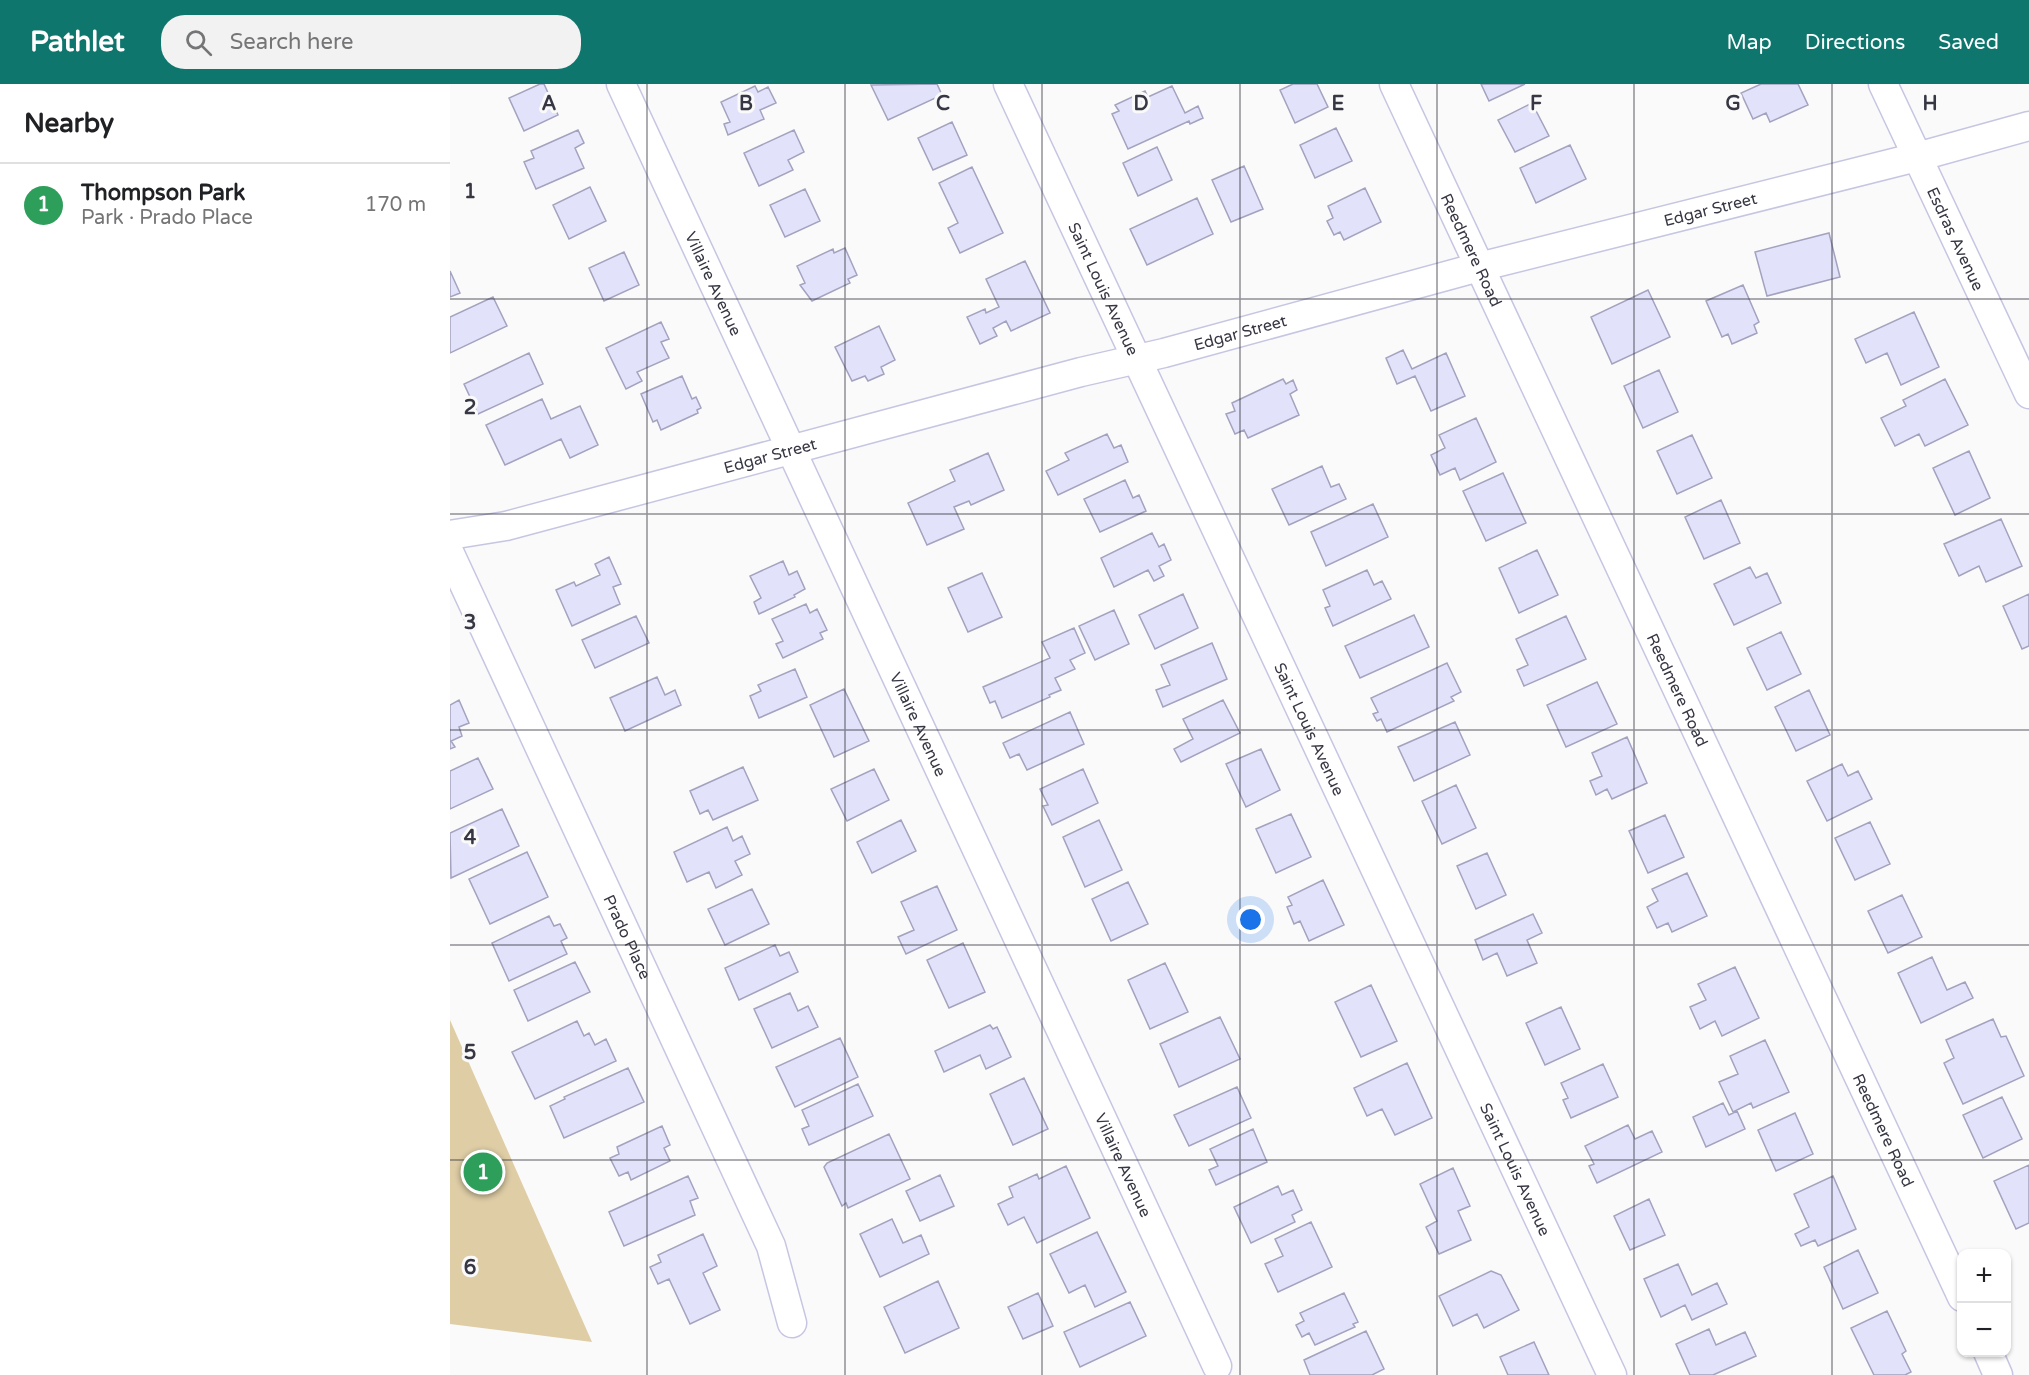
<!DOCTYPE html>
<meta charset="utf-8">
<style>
:root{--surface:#fff;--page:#f2f2f2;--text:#202124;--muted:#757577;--line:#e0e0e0;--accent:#0f766e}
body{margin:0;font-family:"Varela Round",sans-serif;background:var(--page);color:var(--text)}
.controls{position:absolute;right:18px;bottom:18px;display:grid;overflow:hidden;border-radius:12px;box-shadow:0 2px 4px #0004}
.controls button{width:54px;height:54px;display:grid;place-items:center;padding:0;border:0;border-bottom:2px solid var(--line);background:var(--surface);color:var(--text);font:30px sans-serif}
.you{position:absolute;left:801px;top:836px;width:21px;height:21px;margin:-15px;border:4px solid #fff;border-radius:50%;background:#1a73e8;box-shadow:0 0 0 9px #1a73e833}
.badge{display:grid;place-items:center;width:39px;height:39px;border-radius:50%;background:var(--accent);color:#fff;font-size:20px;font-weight:700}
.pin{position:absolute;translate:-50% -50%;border:3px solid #fff;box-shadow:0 2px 6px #0006}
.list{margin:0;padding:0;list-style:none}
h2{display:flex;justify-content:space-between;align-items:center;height:78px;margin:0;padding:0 24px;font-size:26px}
h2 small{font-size:20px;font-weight:400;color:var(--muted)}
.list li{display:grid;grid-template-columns:39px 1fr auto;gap:18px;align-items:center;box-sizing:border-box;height:84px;padding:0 24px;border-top:2px solid var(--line)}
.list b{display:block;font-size:22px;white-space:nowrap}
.list p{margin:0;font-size:20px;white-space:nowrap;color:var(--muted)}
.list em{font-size:20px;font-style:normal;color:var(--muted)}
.icon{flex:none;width:33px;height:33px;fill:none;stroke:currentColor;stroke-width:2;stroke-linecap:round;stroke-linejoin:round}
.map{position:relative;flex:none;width:1579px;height:1291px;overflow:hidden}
header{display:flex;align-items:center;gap:36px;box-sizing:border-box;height:84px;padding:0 30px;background:var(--accent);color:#fff}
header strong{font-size:28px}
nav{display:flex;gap:33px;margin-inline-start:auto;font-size:21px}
.search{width:420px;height:54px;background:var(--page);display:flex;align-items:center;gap:15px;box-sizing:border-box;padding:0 21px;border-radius:24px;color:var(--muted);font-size:22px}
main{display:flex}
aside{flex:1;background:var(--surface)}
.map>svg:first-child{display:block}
.green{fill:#decda5}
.building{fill:#e2e2fa;stroke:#a3a2bf;stroke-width:1.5}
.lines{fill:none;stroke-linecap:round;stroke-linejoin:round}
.street-casing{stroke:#c6c6e3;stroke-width:31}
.street{stroke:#fff;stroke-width:28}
.grid{fill:none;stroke:#373743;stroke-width:1.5;stroke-opacity:0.55}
.labels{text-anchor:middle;stroke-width:6;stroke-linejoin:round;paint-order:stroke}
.street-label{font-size:16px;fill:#373743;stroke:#fafafa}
.grid-label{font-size:20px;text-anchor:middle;font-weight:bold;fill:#373743;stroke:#fafafa;stroke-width:6;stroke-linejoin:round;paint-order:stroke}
</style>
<header>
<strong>Pathlet</strong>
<div class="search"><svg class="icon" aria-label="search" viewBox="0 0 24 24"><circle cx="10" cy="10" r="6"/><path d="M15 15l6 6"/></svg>Search here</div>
<nav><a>Map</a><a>Directions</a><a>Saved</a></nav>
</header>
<main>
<aside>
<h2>Nearby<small></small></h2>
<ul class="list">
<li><span class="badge" style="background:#2e9e5b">1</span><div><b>Thompson Park</b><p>Park · Prado Place</p></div><em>170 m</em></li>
</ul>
</aside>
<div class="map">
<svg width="1579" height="1291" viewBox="0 0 1579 1291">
<rect width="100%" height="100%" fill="#fafafa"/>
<path class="green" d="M 0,936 L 142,1258 L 0,1240 Z"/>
<path class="building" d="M 90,0 L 94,0 L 108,31 L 74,47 L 59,14 Z
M 487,0 L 492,11 L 438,36 L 421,1 Z
M 843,0 L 867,0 L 878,23 L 845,39 L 830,6 Z
M 1031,0 L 1075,0 L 1039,17 Z
M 1311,0 L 1348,0 L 1358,21 L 1320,38 L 1316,29 L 1303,35 L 1291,9 Z
M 305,2 L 308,8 L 318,3 L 326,19 L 310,26 L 314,35 L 278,51 L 274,40 L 280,38 L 271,18 Z
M 722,2 L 735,29 L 748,22 L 753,34 L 740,40 L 739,37 L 678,65 L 662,30 L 669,27 L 665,21 L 695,7 L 698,13 Z
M 1082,19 L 1099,52 L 1065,68 L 1048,36 Z
M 502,38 L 517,71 L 483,86 L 468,54 Z
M 886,44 L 902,77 L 865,94 L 850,61 Z
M 128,46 L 134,59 L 125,64 L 134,84 L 86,105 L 74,78 L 84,74 L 81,67 Z
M 344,46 L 354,68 L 338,76 L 343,86 L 309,102 L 294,69 Z
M 1120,61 L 1136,95 L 1086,119 L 1070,84 Z
M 707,63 L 722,96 L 688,112 L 673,79 Z
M 794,82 L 813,125 L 781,138 L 762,96 Z
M 522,83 L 553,149 L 510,169 L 498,144 L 508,139 L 489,99 Z
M 140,103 L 156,137 L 119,155 L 103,121 Z
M 915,104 L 931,138 L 894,156 L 890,148 L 884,151 L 877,137 L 883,134 L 878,122 Z
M 355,105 L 370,137 L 335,153 L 320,121 Z
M 747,114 L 763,150 L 697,181 L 680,145 Z
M 1379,149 L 1390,193 L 1317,212 L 1305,168 Z
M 395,164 L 407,191 L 398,195 L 400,199 L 362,217 L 350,201 L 355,199 L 347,182 L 383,165 L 384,169 Z
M 174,168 L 189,201 L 154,217 L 139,184 Z
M 575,177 L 600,229 L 561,247 L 556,237 L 543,244 L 547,252 L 530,260 L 517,233 L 535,225 L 536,229 L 549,223 L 536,195 Z
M 0,187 L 10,209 L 0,213 Z
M 1293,201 L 1309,238 L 1304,241 L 1307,249 L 1282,260 L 1278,250 L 1272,253 L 1256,217 Z
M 1198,206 L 1220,253 L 1162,280 L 1141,233 Z
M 43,213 L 57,242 L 0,269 L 0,233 Z
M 1464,228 L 1489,283 L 1451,301 L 1437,269 L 1416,279 L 1405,255 Z
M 211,238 L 219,255 L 211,258 L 219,274 L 187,288 L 192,297 L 176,305 L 156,264 Z
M 429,242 L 445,276 L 431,283 L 434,290 L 418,297 L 415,292 L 402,297 L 385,263 Z
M 953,266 L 962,285 L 996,269 L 1015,312 L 981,327 L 965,292 L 947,300 L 936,274 Z
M 79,269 L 93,300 L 28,330 L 14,300 Z
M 1209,286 L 1228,328 L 1193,344 L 1174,302 Z
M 232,292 L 242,315 L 246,313 L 251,324 L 247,326 L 248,329 L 211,346 L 207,336 L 203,338 L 191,310 Z
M 833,295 L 836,300 L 843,296 L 847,306 L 840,310 L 849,331 L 798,354 L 794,346 L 785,350 L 776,330 L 785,327 L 782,319 Z
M 1495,295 L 1518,341 L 1475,362 L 1469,350 L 1445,362 L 1431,334 L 1456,322 L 1453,316 Z
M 92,315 L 101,335 L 130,322 L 148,361 L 120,374 L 111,355 L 55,381 L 36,341 Z
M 1026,334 L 1046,378 L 1010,396 L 1005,384 L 990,391 L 981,371 L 995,364 L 989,351 Z
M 657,350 L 664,364 L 671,361 L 678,378 L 608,411 L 596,387 L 619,376 L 615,369 Z
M 1242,351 L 1262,394 L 1227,410 L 1207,367 Z
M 1519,367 L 1540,414 L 1505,431 L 1483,384 Z
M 538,369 L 554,406 L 521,421 L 519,417 L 504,423 L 514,445 L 477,461 L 458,419 L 505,397 L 500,386 Z
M 872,382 L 881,403 L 889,400 L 896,415 L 839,441 L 822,405 Z
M 1053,389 L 1076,439 L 1036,457 L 1013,407 Z
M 675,396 L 683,414 L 689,411 L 696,427 L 650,448 L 634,415 Z
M 1271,416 L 1290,459 L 1254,475 L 1235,433 Z
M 923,420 L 938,453 L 876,482 L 861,448 Z
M 1551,435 L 1572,482 L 1536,498 L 1529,482 L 1509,492 L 1494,460 Z
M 702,449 L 709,463 L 714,460 L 721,476 L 709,482 L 714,492 L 704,497 L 698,486 L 664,503 L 651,474 Z
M 1087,466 L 1108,511 L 1069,529 L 1049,484 Z
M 159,473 L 171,500 L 163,503 L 170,520 L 122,542 L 106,506 L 124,498 L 126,502 L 150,491 L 145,480 Z
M 333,477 L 339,491 L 347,487 L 355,505 L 344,511 L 345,513 L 309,530 L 304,518 L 311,514 L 300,492 Z
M 1300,483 L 1306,494 L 1317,489 L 1331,519 L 1284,541 L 1264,500 Z
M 917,486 L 924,501 L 932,497 L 941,515 L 883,542 L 875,524 L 880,522 L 873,506 Z
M 532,489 L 552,533 L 518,548 L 498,504 Z
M 733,510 L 748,544 L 705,565 L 689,531 Z
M 1579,510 L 1579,562 L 1572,565 L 1553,522 Z
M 356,520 L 360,529 L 367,525 L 377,546 L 370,549 L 373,555 L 333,574 L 326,560 L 333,557 L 322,535 Z
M 664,526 L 679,560 L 645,576 L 629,542 Z
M 964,531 L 979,563 L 910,594 L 895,562 Z
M 186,532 L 199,559 L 145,584 L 132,556 Z
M 1116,532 L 1136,575 L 1074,602 L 1067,586 L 1078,581 L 1066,555 Z
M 624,544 L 635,569 L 620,576 L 625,585 L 605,594 L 611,606 L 599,611 L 600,613 L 552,634 L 545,617 L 540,619 L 533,603 L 600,574 L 592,558 Z
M 1331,548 L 1351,590 L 1317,606 L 1297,564 Z
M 762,559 L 777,595 L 713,623 L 706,606 L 720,601 L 711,581 Z
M 997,579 L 1011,608 L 1001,613 L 1004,617 L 937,648 L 931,635 L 927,637 L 923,630 L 928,628 L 921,614 Z
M 345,585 L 357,613 L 309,634 L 300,612 L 311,607 L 308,601 Z
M 207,593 L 215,611 L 225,606 L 231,621 L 175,647 L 160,614 Z
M 1147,598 L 1167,640 L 1116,663 L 1097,621 Z
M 394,605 L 419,657 L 384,673 L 360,621 Z
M 1359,606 L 1380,651 L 1346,667 L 1325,623 Z
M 9,616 L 19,639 L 9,643 L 12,652 L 1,657 L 5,663 L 0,665 L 0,621 Z
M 773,616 L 790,649 L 731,678 L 724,665 L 743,655 L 733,635 Z
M 620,628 L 634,660 L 577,686 L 569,670 L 560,674 L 553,659 Z
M 1005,638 L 1020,671 L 964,697 L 948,663 Z
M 1177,653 L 1197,699 L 1162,715 L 1157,705 L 1146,711 L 1140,697 L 1152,692 L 1142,669 Z
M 811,665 L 830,706 L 796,723 L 776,680 Z
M 28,674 L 43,705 L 0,725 L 0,687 Z
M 1392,680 L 1398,692 L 1408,687 L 1422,715 L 1377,737 L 1357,697 Z
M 293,683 L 308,716 L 263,736 L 258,726 L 250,730 L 240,707 Z
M 424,685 L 439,716 L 397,737 L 381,705 Z
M 633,685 L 648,719 L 602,741 L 593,722 L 598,721 L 590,705 Z
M 1006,701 L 1026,744 L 992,760 L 972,717 Z
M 52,725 L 69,762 L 1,794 L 0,749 Z
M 841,730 L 861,773 L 826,789 L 806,745 Z
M 1215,731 L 1234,773 L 1198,789 L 1179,747 Z
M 451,736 L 466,767 L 422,789 L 407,758 Z
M 649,736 L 672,786 L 635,803 L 613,753 Z
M 1420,738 L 1440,780 L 1405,796 L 1385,754 Z
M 277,743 L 283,757 L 292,752 L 300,770 L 285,777 L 292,791 L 266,804 L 259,788 L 237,798 L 224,768 Z
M 77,768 L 98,813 L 40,840 L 19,795 Z
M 1037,769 L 1056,811 L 1026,825 L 1007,782 Z
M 1237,789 L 1257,832 L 1222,848 L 1218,839 L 1207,844 L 1197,823 L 1208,817 L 1202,805 Z
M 873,796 L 894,841 L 859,857 L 850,837 L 844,840 L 837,823 L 842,821 L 838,813 Z
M 678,798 L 698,840 L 661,857 L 642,815 Z
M 487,802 L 507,846 L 456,870 L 448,853 L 464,846 L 451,818 Z
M 302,805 L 319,840 L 275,861 L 258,825 Z
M 1452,811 L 1472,853 L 1438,869 L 1418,827 Z
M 1083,830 L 1092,849 L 1077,856 L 1087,879 L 1057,892 L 1047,869 L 1033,876 L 1025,856 Z
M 99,832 L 104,842 L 110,840 L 117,854 L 111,857 L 117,870 L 59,897 L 42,859 Z
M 513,859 L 535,908 L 499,924 L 477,876 Z
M 325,861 L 330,872 L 339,868 L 348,888 L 289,916 L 275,884 Z
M 1482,873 L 1497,906 L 1515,898 L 1523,914 L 1471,939 L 1448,889 Z
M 125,878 L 140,908 L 78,937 L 64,906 Z
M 715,879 L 738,928 L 700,945 L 678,896 Z
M 1285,883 L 1309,934 L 1272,952 L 1265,937 L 1250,945 L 1240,923 L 1256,916 L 1248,900 Z
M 921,901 L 947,957 L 911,973 L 885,918 Z
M 340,909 L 348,927 L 358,922 L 368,943 L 322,964 L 304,925 Z
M 1111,923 L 1130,965 L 1095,981 L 1076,939 Z
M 770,933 L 790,975 L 729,1003 L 710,960 Z
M 1543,935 L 1551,953 L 1556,952 L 1574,992 L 1513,1020 L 1494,979 L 1504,974 L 1496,956 Z
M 127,937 L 134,952 L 139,949 L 145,961 L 156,955 L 166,977 L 85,1015 L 62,968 Z
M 540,941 L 543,945 L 547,943 L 561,973 L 536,985 L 530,971 L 494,988 L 485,967 Z
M 390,954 L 408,993 L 345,1023 L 326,983 Z
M 1315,956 L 1339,1008 L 1303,1024 L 1301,1019 L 1283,1028 L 1269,998 L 1288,990 L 1280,972 Z
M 957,979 L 982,1034 L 945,1051 L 932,1025 L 917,1032 L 904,1004 Z
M 1153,980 L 1168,1013 L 1121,1034 L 1113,1016 L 1118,1014 L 1111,999 Z
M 178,984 L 194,1018 L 114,1054 L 100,1022 L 115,1015 L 114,1013 Z
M 574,994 L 598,1045 L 563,1061 L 540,1010 Z
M 408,1000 L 423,1032 L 359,1061 L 352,1045 L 359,1042 L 352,1026 Z
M 787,1003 L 801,1034 L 739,1062 L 724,1031 Z
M 1552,1013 L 1572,1055 L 1533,1074 L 1513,1031 Z
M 1273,1019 L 1279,1031 L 1287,1027 L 1295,1045 L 1256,1063 L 1243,1033 Z
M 1345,1029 L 1363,1070 L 1326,1087 L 1308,1046 Z
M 1178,1041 L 1185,1055 L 1202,1047 L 1212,1068 L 1147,1099 L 1139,1082 L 1144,1080 L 1135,1062 Z
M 212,1042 L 220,1061 L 214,1064 L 220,1077 L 181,1096 L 178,1088 L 169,1092 L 160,1074 L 169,1070 L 167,1063 Z
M 803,1045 L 817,1078 L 766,1101 L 759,1086 L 768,1082 L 760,1065 Z
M 439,1050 L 460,1095 L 398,1124 L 396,1119 L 392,1122 L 374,1083 L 377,1079 Z
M 1579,1081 L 1579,1139 L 1566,1145 L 1544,1097 Z
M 616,1082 L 640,1134 L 587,1159 L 574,1133 L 558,1141 L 548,1120 L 563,1113 L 559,1103 L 587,1090 L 589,1095 Z
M 1003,1084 L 1020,1122 L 1008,1127 L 1021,1156 L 989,1170 L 976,1143 L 987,1137 L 970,1100 Z
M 490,1091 L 504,1122 L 470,1137 L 456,1107 Z
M 238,1092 L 248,1114 L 240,1117 L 245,1131 L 174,1162 L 159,1128 Z
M 1383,1092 L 1406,1145 L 1368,1162 L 1365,1156 L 1351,1162 L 1345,1150 L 1359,1143 L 1344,1110 Z
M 828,1102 L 832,1111 L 843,1106 L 852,1126 L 842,1131 L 845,1138 L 801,1159 L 784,1123 Z
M 1199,1115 L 1215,1151 L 1180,1166 L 1164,1132 Z
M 442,1135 L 453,1159 L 471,1151 L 479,1170 L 430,1193 L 410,1150 Z
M 861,1138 L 882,1183 L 828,1208 L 815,1180 L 833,1172 L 825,1155 Z
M 647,1148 L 676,1208 L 645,1223 L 635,1201 L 619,1209 L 600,1170 Z
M 253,1150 L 267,1182 L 253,1189 L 270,1226 L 240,1240 L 219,1195 L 208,1200 L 200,1183 L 211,1178 L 208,1171 Z
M 1408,1166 L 1428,1209 L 1393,1225 L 1374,1183 Z
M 1228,1180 L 1242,1211 L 1267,1199 L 1277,1220 L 1242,1236 L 1235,1221 L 1211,1233 L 1194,1195 Z
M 1041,1187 L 1051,1191 L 1069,1226 L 1034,1244 L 1027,1230 L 1003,1242 L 989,1212 Z
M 488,1197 L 509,1244 L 455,1269 L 434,1223 Z
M 588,1209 L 603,1242 L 573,1255 L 558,1223 Z
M 894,1209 L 908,1238 L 903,1240 L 905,1243 L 865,1261 L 859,1249 L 852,1253 L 846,1241 L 854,1237 L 850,1229 Z
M 680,1218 L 696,1252 L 630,1283 L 614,1248 Z
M 1437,1227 L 1456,1267 L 1452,1270 L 1461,1288 L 1455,1291 L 1424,1291 L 1401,1244 Z
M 1259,1245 L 1266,1261 L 1295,1248 L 1306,1272 L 1263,1291 L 1240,1291 L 1226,1260 Z
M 916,1247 L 934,1285 L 922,1291 L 860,1291 L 854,1276 Z
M 1084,1258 L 1099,1291 L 1058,1291 L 1050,1273 Z"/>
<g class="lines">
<defs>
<g id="street">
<path id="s1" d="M 171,0 L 767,1282"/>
<path id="s2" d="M 558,0 L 1162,1291"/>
<path id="s3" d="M 944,0 L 1512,1213"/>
<path id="s4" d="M 1433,0 L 1579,310"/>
<path id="s5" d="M 0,451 L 56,442 L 631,288 L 714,269 L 1029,183 L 1467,73 L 1579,42"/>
<path id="s6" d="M 0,470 L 321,1162 L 342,1239"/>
<path d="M 1538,1268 L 1548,1291"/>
</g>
</defs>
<use href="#street" class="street-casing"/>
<use href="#street" class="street"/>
</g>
<path class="grid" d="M 197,0 L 197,1291M 395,0 L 395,1291M 592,0 L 592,1291M 790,0 L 790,1291M 987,0 L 987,1291M 1184,0 L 1184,1291M 1382,0 L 1382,1291M 0,215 L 1579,215M 0,430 L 1579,430M 0,646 L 1579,646M 0,861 L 1579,861M 0,1076 L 1579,1076"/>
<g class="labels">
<g class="street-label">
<text dy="6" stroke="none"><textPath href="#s5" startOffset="1302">Edgar Street</textPath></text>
<text dy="6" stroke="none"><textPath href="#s4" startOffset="171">Esdras Avenue</textPath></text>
<text dy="6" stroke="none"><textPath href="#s3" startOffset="183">Reedmere Road</textPath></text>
<text dy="6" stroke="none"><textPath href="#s1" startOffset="220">Villaire Avenue</textPath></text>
<text dy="6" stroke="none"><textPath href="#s2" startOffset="226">Saint Louis Avenue</textPath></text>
<text dy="6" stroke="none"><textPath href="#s5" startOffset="816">Edgar Street</textPath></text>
<text dy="6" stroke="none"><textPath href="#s5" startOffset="330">Edgar Street</textPath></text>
<text dy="6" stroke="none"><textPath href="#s3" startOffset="669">Reedmere Road</textPath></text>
<text dy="6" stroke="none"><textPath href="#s1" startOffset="706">Villaire Avenue</textPath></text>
<text dy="6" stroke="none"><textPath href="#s2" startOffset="712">Saint Louis Avenue</textPath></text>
<text dy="6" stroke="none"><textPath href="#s6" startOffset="422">Prado Place</textPath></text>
<text dy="6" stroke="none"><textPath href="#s3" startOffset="1155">Reedmere Road</textPath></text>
<text dy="6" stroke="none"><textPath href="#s1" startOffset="1192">Villaire Avenue</textPath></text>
<text dy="6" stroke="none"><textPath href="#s2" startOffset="1198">Saint Louis Avenue</textPath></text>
</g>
</g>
<g class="grid-label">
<text x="99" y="26">A</text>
<text x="296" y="26">B</text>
<text x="493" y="26">C</text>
<text x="691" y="26">D</text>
<text x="888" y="26">E</text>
<text x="1086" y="26">F</text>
<text x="1283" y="26">G</text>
<text x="1480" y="26">H</text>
<text x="20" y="114">1</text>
<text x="20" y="330">2</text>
<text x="20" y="545">3</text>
<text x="20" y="760">4</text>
<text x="20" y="975">5</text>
<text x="20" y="1190">6</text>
</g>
</svg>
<div class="controls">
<button>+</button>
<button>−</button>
</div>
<div class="you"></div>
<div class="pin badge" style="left:33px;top:1088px;background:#2e9e5b">1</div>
</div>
</main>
